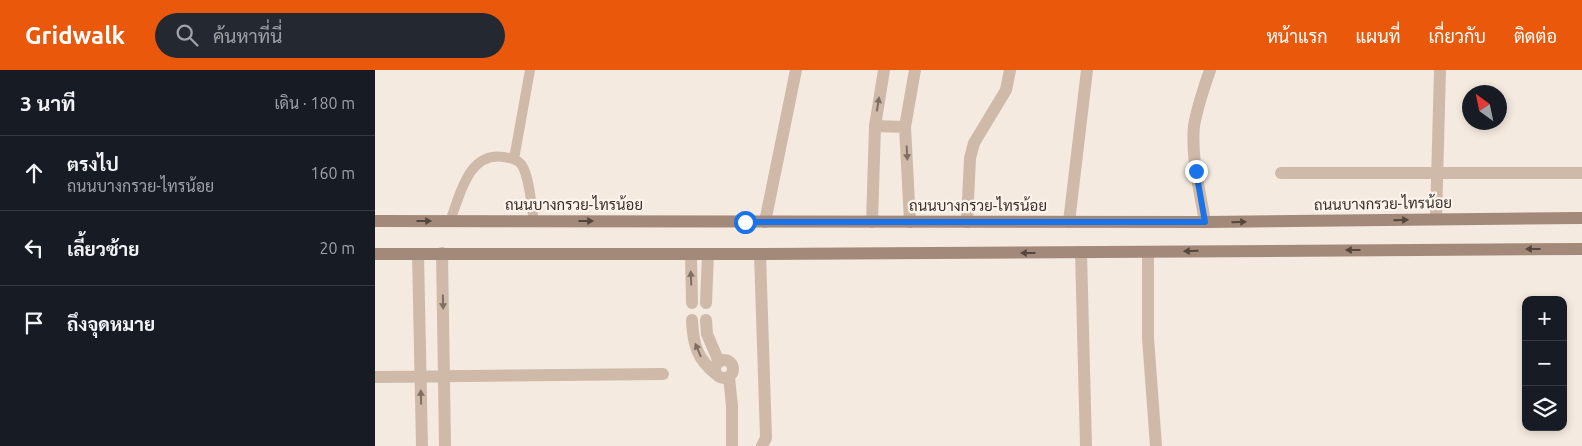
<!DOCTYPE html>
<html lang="th">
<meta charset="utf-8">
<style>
:root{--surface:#171b24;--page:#242831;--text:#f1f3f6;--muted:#9ea1a6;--line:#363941;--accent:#ea580c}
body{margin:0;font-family:Ubuntu,Sarabun,sans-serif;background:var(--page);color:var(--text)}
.controls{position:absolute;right:15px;bottom:15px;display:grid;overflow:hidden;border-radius:10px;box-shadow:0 2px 8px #0003}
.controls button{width:45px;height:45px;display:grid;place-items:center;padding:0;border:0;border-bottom:1px solid var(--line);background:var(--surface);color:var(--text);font:25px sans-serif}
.compass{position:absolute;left:1087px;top:15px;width:45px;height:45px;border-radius:50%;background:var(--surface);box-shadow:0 2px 8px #0003;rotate:327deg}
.stop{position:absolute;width:15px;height:15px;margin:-11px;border:4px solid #1a73e8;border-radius:50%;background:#fff}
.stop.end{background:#1a73e8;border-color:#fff;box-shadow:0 1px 5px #0008}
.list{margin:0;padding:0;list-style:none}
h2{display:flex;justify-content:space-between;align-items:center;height:65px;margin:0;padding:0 20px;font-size:21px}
h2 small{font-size:16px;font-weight:400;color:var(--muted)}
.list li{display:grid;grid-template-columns:32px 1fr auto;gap:15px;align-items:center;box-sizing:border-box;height:75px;padding:0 20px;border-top:1px solid var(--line)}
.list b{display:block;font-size:19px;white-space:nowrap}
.list p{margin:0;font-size:16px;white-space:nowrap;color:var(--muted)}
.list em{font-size:16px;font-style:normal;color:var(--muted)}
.icon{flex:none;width:28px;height:28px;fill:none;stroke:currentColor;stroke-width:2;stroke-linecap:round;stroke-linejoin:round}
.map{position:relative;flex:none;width:1207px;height:376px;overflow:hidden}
header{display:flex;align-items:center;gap:30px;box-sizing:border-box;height:70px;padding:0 25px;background:var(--accent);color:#fff}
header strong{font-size:24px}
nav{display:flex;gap:28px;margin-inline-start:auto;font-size:18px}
.search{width:350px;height:45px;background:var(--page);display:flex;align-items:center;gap:12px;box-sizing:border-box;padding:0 18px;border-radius:28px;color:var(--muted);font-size:19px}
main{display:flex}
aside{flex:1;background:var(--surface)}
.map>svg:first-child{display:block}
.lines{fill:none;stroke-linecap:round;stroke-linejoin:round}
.service{stroke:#cfbaa9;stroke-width:10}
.minor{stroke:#cfbaa9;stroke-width:12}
.secondary{stroke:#a3897a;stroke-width:12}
.oneway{fill:#7e6e63}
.oneway2{fill:#55463d}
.route{stroke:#1a73e8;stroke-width:6}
.labels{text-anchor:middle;stroke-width:4.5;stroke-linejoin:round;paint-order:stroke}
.street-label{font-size:15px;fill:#3b2f29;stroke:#fcf4ec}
</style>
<header>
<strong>Gridwalk</strong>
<div class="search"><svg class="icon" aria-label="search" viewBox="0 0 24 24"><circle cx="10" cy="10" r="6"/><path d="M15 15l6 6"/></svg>ค้นหาที่นี่</div>
<nav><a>หน้าแรก</a><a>แผนที่</a><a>เกี่ยวกับ</a><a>ติดต่อ</a></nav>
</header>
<main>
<aside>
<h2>3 นาที<small>เดิน · 180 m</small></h2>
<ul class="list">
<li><svg class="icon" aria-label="ahead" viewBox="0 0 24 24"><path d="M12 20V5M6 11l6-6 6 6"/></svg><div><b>ตรงไป</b><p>ถนนบางกรวย-ไทรน้อย</p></div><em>160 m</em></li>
<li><svg class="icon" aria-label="left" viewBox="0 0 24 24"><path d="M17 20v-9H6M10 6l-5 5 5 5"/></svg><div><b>เลี้ยวซ้าย</b></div><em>20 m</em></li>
<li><svg class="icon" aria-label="arrive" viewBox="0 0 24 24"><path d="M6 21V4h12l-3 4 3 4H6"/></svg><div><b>ถึงจุดหมาย</b></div></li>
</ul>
</aside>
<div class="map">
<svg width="1207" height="376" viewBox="0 0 1207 376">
<rect width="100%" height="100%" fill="#f5eadf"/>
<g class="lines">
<path class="service" d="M 139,89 L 155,0
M 75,151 C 85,126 93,81 129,87 C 135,88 142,89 146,94 C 155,106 156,136 159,151"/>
<path class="minor" d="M 500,56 L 530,57
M 906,103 L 1207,103
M 1061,149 L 1065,0
M 390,152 L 421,0
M 497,152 L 500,56 L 509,0
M 535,152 L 530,57 L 540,0
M 592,152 L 595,88 L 599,73 L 631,20 L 635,0
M 694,152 L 712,0
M 830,152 C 825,121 816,88 819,56 C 822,37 829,18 835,0
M 706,182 L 711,376
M 773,182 L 773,268 L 781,376
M 67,183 L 70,376
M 43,184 L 47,376
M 316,184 L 317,233
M 385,184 L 391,368 L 387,376
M 331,233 L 333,184
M 317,250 C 318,274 322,289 341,304
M 331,250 L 332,264 L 344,292
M340 299a9 9 0 1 1 18 0a9 9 0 1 1-18 0Z
M 0,307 L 288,304
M 354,307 L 357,336 L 357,376"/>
<path class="secondary" d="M 0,151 L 830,152 L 1207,148
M 0,184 L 385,184 L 1207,179"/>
</g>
<defs><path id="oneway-solid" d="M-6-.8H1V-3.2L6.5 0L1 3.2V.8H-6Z" transform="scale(1.25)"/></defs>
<g class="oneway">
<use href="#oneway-solid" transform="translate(503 34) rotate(-81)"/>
<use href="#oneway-solid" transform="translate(532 83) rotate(87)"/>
<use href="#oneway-solid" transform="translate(316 208) rotate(-92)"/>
<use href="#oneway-solid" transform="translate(68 232) rotate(89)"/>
<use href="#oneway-solid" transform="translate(323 280) rotate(-113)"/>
<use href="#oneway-solid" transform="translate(46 327) rotate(-91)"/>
</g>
<g class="oneway2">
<use href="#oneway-solid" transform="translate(1026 150) rotate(-1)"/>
<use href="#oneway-solid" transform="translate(49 151)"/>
<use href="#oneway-solid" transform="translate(211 151)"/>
<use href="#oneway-solid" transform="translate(864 152) rotate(-1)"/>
<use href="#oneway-solid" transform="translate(1158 179) rotate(180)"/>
<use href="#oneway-solid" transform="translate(978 180) rotate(180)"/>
<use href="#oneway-solid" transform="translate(816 181) rotate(179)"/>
<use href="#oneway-solid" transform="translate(653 183) rotate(180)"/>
</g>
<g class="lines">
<path class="route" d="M 370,152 L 830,152 L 821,101"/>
</g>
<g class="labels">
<g class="street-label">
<text transform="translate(1008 134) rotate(-1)" y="5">ถนนบางกรวย-ไทรน้อย</text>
<text x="199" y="140">ถนนบางกรวย-ไทรน้อย</text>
<text x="603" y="141">ถนนบางกรวย-ไทรน้อย</text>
</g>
</g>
</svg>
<div class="controls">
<button>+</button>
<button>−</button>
<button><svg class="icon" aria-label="layers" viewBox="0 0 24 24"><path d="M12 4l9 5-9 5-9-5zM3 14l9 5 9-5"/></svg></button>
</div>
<svg class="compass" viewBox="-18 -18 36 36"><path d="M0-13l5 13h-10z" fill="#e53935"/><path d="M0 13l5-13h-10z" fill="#9ea1a6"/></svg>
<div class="stop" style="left:370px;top:152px"></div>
<div class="stop end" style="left:821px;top:101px"></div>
</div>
</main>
